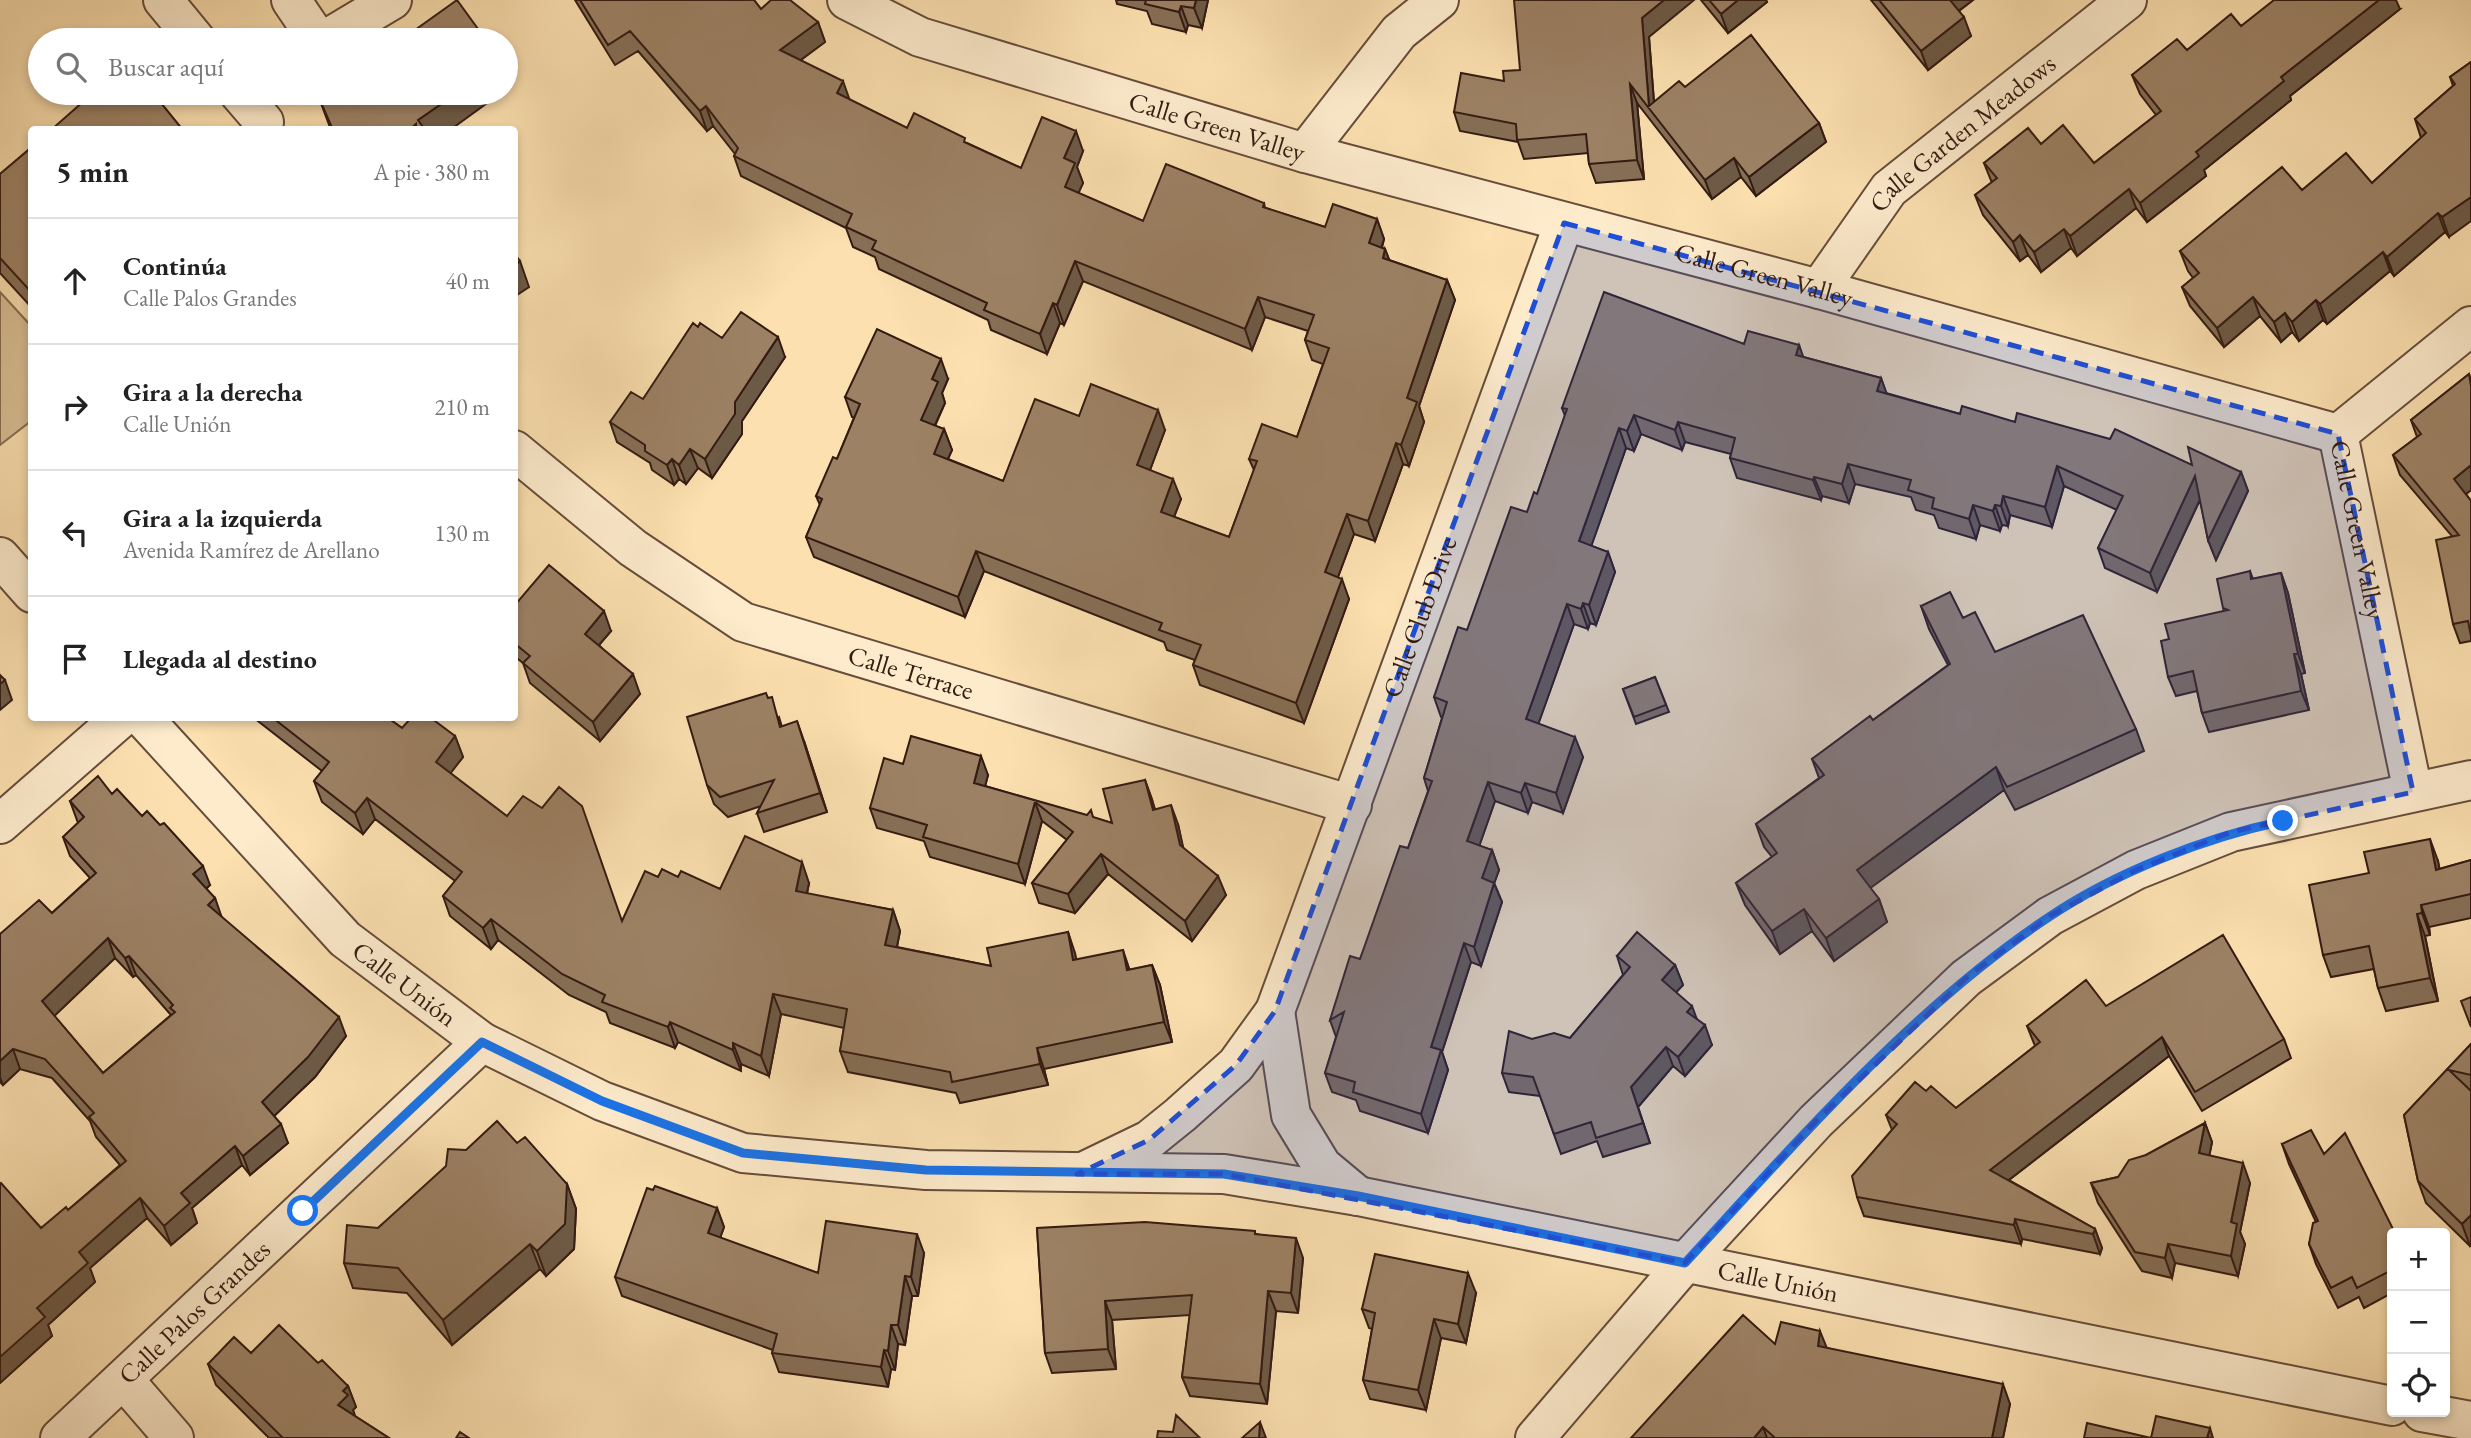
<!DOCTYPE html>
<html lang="es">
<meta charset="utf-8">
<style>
:root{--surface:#fff;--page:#f6f6f6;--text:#222;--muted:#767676;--line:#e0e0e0}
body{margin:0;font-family:"EB Garamond",serif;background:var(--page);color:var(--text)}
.controls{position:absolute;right:21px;bottom:21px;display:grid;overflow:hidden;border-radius:7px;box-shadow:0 4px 10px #0003}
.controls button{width:63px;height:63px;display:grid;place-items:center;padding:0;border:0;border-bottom:2px solid var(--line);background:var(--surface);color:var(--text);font:35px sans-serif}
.stop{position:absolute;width:21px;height:21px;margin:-16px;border:5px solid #1a73e8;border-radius:50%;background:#fff}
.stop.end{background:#1a73e8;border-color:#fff;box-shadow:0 2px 7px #0008}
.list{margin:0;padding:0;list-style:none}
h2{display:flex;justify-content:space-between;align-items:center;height:91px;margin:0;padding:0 28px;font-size:30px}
h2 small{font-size:23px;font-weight:400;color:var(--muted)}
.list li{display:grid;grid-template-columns:46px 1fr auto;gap:21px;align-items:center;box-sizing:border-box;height:126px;padding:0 28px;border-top:2px solid var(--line)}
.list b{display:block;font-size:26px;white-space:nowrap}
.list p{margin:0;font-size:23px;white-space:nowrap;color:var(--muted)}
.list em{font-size:23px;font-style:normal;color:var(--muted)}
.icon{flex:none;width:38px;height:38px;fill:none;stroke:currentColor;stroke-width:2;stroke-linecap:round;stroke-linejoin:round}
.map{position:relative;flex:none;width:2471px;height:1438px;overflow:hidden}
.search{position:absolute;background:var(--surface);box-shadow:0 4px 10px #0003;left:28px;top:28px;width:490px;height:77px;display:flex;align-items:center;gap:18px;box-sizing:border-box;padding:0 24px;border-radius:38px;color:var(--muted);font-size:26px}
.panel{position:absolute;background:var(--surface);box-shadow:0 4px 10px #0003;left:28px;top:126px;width:490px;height:595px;border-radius:7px}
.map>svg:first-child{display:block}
.pitch{fill:#dabf95;stroke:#876d54;stroke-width:2}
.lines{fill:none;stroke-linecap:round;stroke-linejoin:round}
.minor-casing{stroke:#664c3a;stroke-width:42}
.minor{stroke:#fdebcc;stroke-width:38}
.wall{fill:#866f56;stroke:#341b12;stroke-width:2;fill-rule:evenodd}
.shaded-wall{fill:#6d5a46;stroke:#341b12;stroke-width:2}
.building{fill:#9c8164;stroke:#341b12;stroke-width:2;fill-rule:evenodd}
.route{stroke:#1a73e8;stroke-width:9}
.marked{fill:#1d4ed8;fill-opacity:0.2;stroke:#1d4ed8;stroke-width:5;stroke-dasharray:14 9;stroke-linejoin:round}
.labels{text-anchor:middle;stroke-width:6;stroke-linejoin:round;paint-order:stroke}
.street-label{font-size:26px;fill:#341b12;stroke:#fdebcc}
</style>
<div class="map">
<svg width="2471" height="1438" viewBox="0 0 2471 1438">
<rect width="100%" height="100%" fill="#fce0b0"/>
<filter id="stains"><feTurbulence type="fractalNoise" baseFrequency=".00286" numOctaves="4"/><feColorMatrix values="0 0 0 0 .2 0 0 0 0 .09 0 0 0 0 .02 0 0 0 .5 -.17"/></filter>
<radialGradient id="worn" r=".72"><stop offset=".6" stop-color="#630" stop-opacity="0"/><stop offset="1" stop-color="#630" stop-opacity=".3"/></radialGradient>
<path class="pitch" d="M 0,292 L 32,327 L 31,421 L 0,445 Z"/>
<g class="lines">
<defs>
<g id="minor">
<path d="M 163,0 L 196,40"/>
<path d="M 291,0 L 318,40"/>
<path id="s1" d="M 847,0 L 920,37 L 1305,153 L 1819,289 L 2338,434"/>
<path d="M 325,40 L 392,0"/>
<path d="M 239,93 L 264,122"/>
<path d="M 1305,153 L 1399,32 L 1439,0"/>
<path id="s2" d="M 1819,289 L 1889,189 L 2127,0"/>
<path id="s3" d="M 2338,434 L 2413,792"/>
<path d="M 2338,434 L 2471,326"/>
<path id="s4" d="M 514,450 L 633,548 L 743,622 L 1352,805"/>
<path d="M 0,557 L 32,593"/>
<path id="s5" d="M 143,718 L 345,939 L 482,1042 L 602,1101 L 743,1153 L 926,1170 L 1224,1174 L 1358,1196 L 2392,1406"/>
<path d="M 0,824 L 121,718"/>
<path d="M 1275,1011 L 1291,1115 L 1322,1166 L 1358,1196"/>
<path id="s6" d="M 1087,1170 L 1149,1140 L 1180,1115 L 1236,1065 L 1275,1011 L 1564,223"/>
<path d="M 124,1380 L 174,1438"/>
<path d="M 2422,1412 L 2471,1421"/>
<path id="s7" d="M 60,1438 L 482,1042"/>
<path d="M 1535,1438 L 1685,1263 L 1816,1121 L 1966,978 L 2050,916 L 2136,870 L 2231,832 L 2471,780"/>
</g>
</defs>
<use href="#minor" class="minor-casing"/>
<use href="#minor" class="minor"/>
</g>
<path class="wall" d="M 575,0 L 754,0 L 761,9 L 818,22 L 825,42 L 801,60 L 850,100 L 907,128 L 967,143 L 1021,168 L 1083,151 L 1077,167 L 1083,183 L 1078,193 L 1143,221 L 1264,203 L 1265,208 L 1325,227 L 1377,219 L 1384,239 L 1382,248 L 1385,249 L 1389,260 L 1447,280 L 1455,300 L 1419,406 L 1424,422 L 1409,466 L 1403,464 L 1375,541 L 1354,534 L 1338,577 L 1349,599 L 1304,723 L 1200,685 L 1193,665 L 1195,660 L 1167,650 L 1164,642 L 984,571 L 965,617 L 814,557 L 806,537 L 820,505 L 816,496 L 837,459 L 854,418 L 852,417 L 845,397 L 948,379 L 942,393 L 945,403 L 935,426 L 944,429 L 952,450 L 948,459 L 1003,481 L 1079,416 L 1165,430 L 1150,470 L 1181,499 L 1174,517 L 1229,537 L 1254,470 L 1249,459 L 1297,437 L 1323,364 L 1312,360 L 1305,340 L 1308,331 L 1265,317 L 1252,350 L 1083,281 L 1064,325 L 1060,323 L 1047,354 L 991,330 L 988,320 L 879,269 L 875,257 L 853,247 L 846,228 L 741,176 L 734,156 L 735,154 L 713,126 L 707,131 L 638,51 L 615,65 Z
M 1116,0 L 1208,0 L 1202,28 L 1188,25 L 1186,32 L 1152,24 L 1147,11 L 1117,4 Z
M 1701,0 L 1766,0 L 1767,2 L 1728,33 Z
M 1871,0 L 1973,0 L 1959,11 L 1971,36 L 1928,70 Z
M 2400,9 L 2290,96 L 2291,100 L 2204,170 L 2206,176 L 2147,222 L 2136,208 L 2077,256 L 2071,248 L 2041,272 L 2028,255 L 2020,261 L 1983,215 L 1975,195 L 1992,183 L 1984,163 L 2041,144 L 2094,163 L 2156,115 L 2140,94 L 2132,75 L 2241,26 Z
M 1649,37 L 1654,102 L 1685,87 L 1819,123 L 1826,142 L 1756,196 L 1741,177 L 1712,199 L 1637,103 L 1644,179 L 1596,183 L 1589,164 L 1588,153 L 1524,159 L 1518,142 L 1460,131 L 1454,112 L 1504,81 L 1520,70 Z
M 2471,62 L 2449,237 L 2445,232 L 2394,276 L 2390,271 L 2327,324 L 2323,320 L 2299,341 L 2292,332 L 2281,342 L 2260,316 L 2224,347 L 2190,306 L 2182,287 L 2193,278 L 2188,271 L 2180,251 L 2302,190 L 2372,183 L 2421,138 L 2415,119 L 2453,86 L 2450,77 Z
M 319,98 L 450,130 L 331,130 Z
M 32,147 L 32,308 L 0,273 L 0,174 Z
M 698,327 L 722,338 L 785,357 L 742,421 L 742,434 L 712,478 L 698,468 L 686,484 L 679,479 L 674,485 L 652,470 L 650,463 L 617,442 L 610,422 L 643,399 Z
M 1744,344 L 1799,345 L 1803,357 L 1881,378 L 1886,393 L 1960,414 L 2015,422 L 2192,465 L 2241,472 L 2248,491 L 2216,560 L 2208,540 L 2200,500 L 2157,592 L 2105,568 L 2098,548 L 2117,510 L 2064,486 L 2052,527 L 2010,515 L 2008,526 L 2002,525 L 2000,531 L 1980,525 L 1976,539 L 1939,528 L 1934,515 L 1916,510 L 1911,497 L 1855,484 L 1849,503 L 1822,496 L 1821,500 L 1737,478 L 1730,458 L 1731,454 L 1685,442 L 1682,450 L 1641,434 L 1634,451 L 1626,448 L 1591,546 L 1608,552 L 1615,572 L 1596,625 L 1590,623 L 1588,629 L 1574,624 L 1538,724 L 1583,757 L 1563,813 L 1532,802 L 1528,813 L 1495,801 L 1479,846 L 1492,850 L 1499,870 L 1494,883 L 1502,902 L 1481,966 L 1471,962 L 1442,1052 L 1448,1070 L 1428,1133 L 1360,1111 L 1356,1100 L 1332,1092 L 1325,1073 L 1336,1037 L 1330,1020 L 1360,959 L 1408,848 L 1428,791 L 1424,778 L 1442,718 L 1441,717 L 1434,697 L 1537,494 L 1565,416 L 1562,408 Z
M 2469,374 L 2471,380 L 2471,490 L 2466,494 L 2471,501 L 2471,641 L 2460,643 L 2453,624 L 2452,536 L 2400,475 L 2393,455 L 2417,437 L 2411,420 Z
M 2250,571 L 2253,579 L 2281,573 L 2288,593 L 2305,673 L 2301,674 L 2309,710 L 2209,732 L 2202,713 L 2197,691 L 2176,696 L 2168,677 L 2169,639 L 2224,611 L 2223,608 Z
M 514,606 L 611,631 L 599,645 L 640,694 L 600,741 L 530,683 L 523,663 L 514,656 Z
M 1921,606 L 1963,618 L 1995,652 L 2136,729 L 2144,751 L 2015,810 L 2004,790 L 1870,888 L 1879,899 L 1887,922 L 1834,961 L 1812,931 L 1780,954 L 1745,905 L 1736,883 L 1772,857 L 1764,847 L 1756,824 L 1819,778 L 1812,759 L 1873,720 L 1948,665 L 1929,629 Z
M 1655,677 L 1669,712 L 1636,724 L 1623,689 Z
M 779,717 L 782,727 L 804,741 L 827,812 L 764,832 L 757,813 L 761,806 L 728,817 L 714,804 L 707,785 Z
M 254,718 L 388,718 L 402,728 L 455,736 L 463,757 L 450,773 L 622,921 L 658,877 L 678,877 L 720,889 L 809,883 L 807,894 L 893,910 L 900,931 L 897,947 L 991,966 L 1068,932 L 1076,960 L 1130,970 L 1152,965 L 1160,985 L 1172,1042 L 1044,1069 L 1048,1085 L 960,1103 L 956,1093 L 848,1072 L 840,1051 L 844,1028 L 781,1014 L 769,1076 L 741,1064 L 741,1071 L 678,1042 L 675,1048 L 610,1023 L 606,1012 L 569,995 L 498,940 L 491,949 L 450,916 L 443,896 L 455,881 L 375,819 L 363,834 L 322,802 L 314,781 L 322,771 Z
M 903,764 L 988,775 L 985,786 L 1112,823 L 1145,780 L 1155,809 L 1178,824 L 1183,848 L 1226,895 L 1192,941 L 1108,874 L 1075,913 L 1039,903 L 1032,883 L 1067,840 L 1042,821 L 1025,884 L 930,857 L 924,841 L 877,828 L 870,808 Z
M 112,794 L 142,816 L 210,885 L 206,889 L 215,898 L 221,917 L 346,1036 L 315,1077 L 274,1116 L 288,1143 L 250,1175 L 242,1165 L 192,1208 L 197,1223 L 171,1245 L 147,1218 L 90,1268 L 95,1282 L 48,1325 L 52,1336 L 0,1383 L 0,1184 L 41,1228 L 68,1210 L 120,1165 L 96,1137 L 90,1121 L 52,1078 L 20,1069 L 3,1085 L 0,1082 L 0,934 L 52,913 L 90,878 L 70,856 L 63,837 L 78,823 L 70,801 ZM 115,958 L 133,977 L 136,975 L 171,1015 L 103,1073 L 54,1016 Z
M 2471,860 L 2471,918 L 2429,927 L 2430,935 L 2425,936 L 2438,1001 L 2386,1011 L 2378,988 L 2374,969 L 2331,977 L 2323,955 L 2438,861 L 2439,869 Z
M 1617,956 L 1675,965 L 1683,985 L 1676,992 L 1697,1019 L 1712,1045 L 1685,1076 L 1673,1066 L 1638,1107 L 1650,1143 L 1603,1157 L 1597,1141 L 1561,1154 L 1540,1096 L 1509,1092 L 1502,1073 L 1532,1039 L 1570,1038 L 1623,975 Z
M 2106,1006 L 2284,1039 L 2291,1058 L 2202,1111 L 2169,1056 L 2009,1180 L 2095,1229 L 2102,1248 L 2100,1254 L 2022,1239 L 2021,1244 L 1864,1216 L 1857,1197 L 1892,1130 L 1886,1115 L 1926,1091 L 1956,1108 L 2035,1046 L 2027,1026 Z
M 2471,1044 L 2471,1245 L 2470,1246 L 2426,1203 L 2418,1181 L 2404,1115 Z
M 2205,1123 L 2212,1142 L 2209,1156 L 2250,1183 L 2240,1232 L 2245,1244 L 2238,1276 L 2175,1263 L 2172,1278 L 2142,1271 L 2098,1203 L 2091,1183 L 2118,1177 L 2146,1155 Z
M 517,1143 L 567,1184 L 576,1209 L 574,1249 L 546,1276 L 540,1269 L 452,1345 L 407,1293 L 353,1288 L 344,1263 L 378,1228 L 466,1150 Z
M 2282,1144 L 2324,1154 L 2392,1233 L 2392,1293 L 2364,1308 L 2359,1297 L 2338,1308 L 2316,1264 L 2309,1244 L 2316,1222 L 2289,1164 Z
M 717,1208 L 724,1227 L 720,1238 L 818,1273 L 924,1253 L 918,1296 L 912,1296 L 905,1345 L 898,1344 L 895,1370 L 891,1369 L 888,1387 L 779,1372 L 772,1353 L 773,1350 L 622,1296 L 615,1277 Z
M 1037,1228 L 1257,1234 L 1303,1258 L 1298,1313 L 1276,1311 L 1267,1404 L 1190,1396 L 1182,1377 L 1190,1315 L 1112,1320 L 1116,1369 L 1052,1373 L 1045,1353 Z
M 1476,1293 L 1466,1343 L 1441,1338 L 1426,1410 L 1370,1399 L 1363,1380 L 1372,1329 L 1369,1328 L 1362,1309 Z
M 1775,1344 L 1827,1348 L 2010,1404 L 2003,1438 L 1631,1438 Z
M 251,1353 L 318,1363 L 348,1386 L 356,1407 L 353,1410 L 355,1416 L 389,1438 L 269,1438 L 216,1385 L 208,1364 Z"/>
<path class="shaded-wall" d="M 1196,0 L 1208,0 L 1202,28 L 1194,8 Z
M 1664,0 L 1694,0 L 1649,37 L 1655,116 L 1649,106 L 1642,18 Z
M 1738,0 L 1766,0 L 1767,2 L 1728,33 L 1721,14 Z
M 1948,0 L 1973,0 L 1953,15 Z
M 2379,0 L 2396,0 L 2400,9 L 2290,96 L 2291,100 L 2204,170 L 2206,176 L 2147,222 L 2140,203 L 2196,152 L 2281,77 Z
M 1181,6 L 1188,25 L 1186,32 L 1179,12 Z
M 1964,17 L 1971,36 L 1928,70 L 1921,51 Z
M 818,22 L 825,42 L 787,70 L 780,50 Z
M 506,75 L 510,86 L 506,89 Z
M 843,81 L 850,101 L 837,93 Z
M 1630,84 L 1637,103 L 1644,179 L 1637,160 Z
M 457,93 L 501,93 L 450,130 L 422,130 L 418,120 Z
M 706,106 L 713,126 L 707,131 L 700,111 Z
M 1819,123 L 1826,142 L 1756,196 L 1749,177 Z
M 1076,131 L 1083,151 L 1077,167 L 1083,183 L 1072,208 L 1065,187 L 1064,158 Z
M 1734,158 L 1741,177 L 1712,199 L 1705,180 Z
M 2129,189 L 2136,208 L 2077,256 L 2070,236 Z
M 2471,197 L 2471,221 L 2449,237 L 2442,217 Z
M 2438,213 L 2445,232 L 2394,276 L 2387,257 Z
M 1377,219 L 1384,239 L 1376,263 L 1369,243 Z
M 2064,229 L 2071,248 L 2041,272 L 2034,252 Z
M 2020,235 L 2028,255 L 2020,261 L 2013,242 Z
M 1385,249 L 1393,269 L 1383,258 Z
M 2383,252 L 2390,271 L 2327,324 L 2320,304 Z
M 520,261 L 529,287 L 514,297 L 514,266 Z
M 1075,261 L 1083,281 L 1064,325 L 1057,305 Z
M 1447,280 L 1455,300 L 1419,406 L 1424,422 L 1409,466 L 1401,445 L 1407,398 Z
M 1258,297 L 1265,317 L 1252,350 L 1245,329 Z
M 2253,297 L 2260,316 L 2224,347 L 2217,328 Z
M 2316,300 L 2323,320 L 2299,341 L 2292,322 Z
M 1053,303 L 1060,323 L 1047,354 L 1040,334 Z
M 2285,313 L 2292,332 L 2281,342 L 2274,322 Z
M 778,337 L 785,357 L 742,421 L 742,434 L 712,478 L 705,459 L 735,402 Z
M 1799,345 L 1806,365 L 1796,355 Z
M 941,359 L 948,379 L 942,393 L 945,403 L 928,440 L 921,420 L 932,379 Z
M 1881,378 L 1888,397 L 1877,391 Z
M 1158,410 L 1165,430 L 1144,486 L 1137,465 Z
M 1634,415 L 1641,434 L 1634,451 L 1627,431 Z
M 1678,422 L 1685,442 L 1682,450 L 1675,430 Z
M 1619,428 L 1626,448 L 1586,561 L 1579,541 Z
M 944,429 L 952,450 L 941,474 L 934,454 Z
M 1396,443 L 1403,464 L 1375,541 L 1368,521 Z
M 690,449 L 698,468 L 686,484 L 679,465 Z
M 672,459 L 679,479 L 674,485 L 667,465 Z
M 1848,464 L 1855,484 L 1849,503 L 1842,484 Z
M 2471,465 L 2471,490 L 2461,498 L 2454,479 Z
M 2057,466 L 2064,486 L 2052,527 L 2045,507 Z
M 2241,472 L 2248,491 L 2216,560 L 2208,540 Z
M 2195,476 L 2202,495 L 2157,592 L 2150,573 Z
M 1814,477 L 1822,496 L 1821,500 L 1813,480 Z
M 1173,479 L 1181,499 L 1168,532 L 1161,512 Z
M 2003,496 L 2010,515 L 2008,526 L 2001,506 Z
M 1973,505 L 1980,525 L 1976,539 L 1969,519 Z
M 1995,505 L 2002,525 L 2000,531 L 1993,511 Z
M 1347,514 L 1354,534 L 1332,593 L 1325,572 Z
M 976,551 L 984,571 L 965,617 L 958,597 Z
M 1608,552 L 1615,572 L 1596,625 L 1589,605 Z
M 2281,573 L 2288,593 L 2305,673 L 2298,654 Z
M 1342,579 L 1349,599 L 1304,723 L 1296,703 Z
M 1583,603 L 1590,623 L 1588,629 L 1581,609 Z
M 1567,604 L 1574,624 L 1533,739 L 1526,719 Z
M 604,611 L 611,631 L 592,653 L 585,634 Z
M 2294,654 L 2301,674 L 2309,710 L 2301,691 Z
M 633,674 L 640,694 L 600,741 L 593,722 Z
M 5,680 L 12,700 L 0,710 L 0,684 Z
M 797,721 L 804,741 L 827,812 L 820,793 Z
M 455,736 L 463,757 L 443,783 L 436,762 Z
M 1575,737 L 1583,757 L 1563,813 L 1556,793 Z
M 981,756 L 988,775 L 981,802 L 974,783 Z
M 1996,767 L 2004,790 L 1865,892 L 1857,870 Z
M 1145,780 L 1152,799 L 1160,830 L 1153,810 Z
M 1488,782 L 1495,801 L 1474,861 L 1467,841 Z
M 1525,783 L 1532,802 L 1528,813 L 1521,793 Z
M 367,798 L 375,819 L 363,834 L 355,813 Z
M 1035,802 L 1042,821 L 1025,884 L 1018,864 Z
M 1171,805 L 1178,824 L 1187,865 L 1180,845 Z
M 2430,839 L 2438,861 L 2444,892 L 2436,870 Z
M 1492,850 L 1499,870 L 1489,898 L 1482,878 Z
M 1101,854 L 1108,874 L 1075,913 L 1068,894 Z
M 802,862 L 809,883 L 803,912 L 796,891 Z
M 203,866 L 210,885 L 200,894 L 193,874 Z
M 1218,876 L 1226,895 L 1192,941 L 1185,921 Z
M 1494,883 L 1502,902 L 1481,966 L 1474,947 Z
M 215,898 L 222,918 L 208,905 Z
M 1879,899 L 1887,922 L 1834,961 L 1826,938 Z
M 2421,905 L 2429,927 L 2430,935 L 2422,913 Z
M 1804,909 L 1812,931 L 1780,954 L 1772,931 Z
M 893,910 L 900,931 L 893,966 L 885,945 Z
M 2417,914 L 2425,936 L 2438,1001 L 2430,978 Z
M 491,919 L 498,940 L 491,949 L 483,928 Z
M 1068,932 L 1075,953 L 1081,981 L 1073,960 Z
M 108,938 L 115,958 L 49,1021 L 42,1001 Z
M 1464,943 L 1471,962 L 1442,1052 L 1448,1070 L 1428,1133 L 1421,1114 L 1431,1047 Z
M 1123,950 L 1130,971 L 1127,970 Z
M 129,956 L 136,975 L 133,977 L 125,958 Z
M 1152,965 L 1160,985 L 1172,1042 L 1164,1022 Z
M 1675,965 L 1683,985 L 1669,1000 L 1662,980 Z
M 773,994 L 781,1014 L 769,1076 L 761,1056 Z
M 1692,1006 L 1699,1025 L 1687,1012 Z
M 339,1017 L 346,1036 L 315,1077 L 269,1121 L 262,1102 Z
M 670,1022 L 678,1042 L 675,1048 L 668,1027 Z
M 1705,1025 L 1712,1045 L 1685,1076 L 1678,1057 Z
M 2162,1037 L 2169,1056 L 1997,1189 L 1990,1170 Z
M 733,1043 L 741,1064 L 741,1071 L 733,1050 Z
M 1666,1047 L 1673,1066 L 1638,1107 L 1650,1143 L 1631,1087 Z
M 1037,1048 L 1044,1069 L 1048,1085 L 1040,1064 Z
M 13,1049 L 20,1069 L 3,1085 L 0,1077 L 0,1061 Z
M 2205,1123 L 2212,1142 L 2206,1173 L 2199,1153 Z
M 281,1124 L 288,1143 L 250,1175 L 243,1156 Z
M 235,1146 L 242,1165 L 192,1208 L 197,1223 L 171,1245 L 164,1226 L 181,1193 Z
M 2243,1163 L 2250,1183 L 2240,1232 L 2245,1244 L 2238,1276 L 2231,1256 L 2231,1222 Z
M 567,1184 L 576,1209 L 574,1249 L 546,1276 L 537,1251 Z
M 140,1198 L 147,1218 L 90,1268 L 95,1282 L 48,1325 L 52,1336 L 0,1383 L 0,1357 L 79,1252 Z
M 717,1208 L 724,1227 L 715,1252 L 708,1233 Z
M 2471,1215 L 2471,1245 L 2470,1246 L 2462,1224 Z
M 2015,1219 L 2022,1239 L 2021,1244 L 2014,1225 Z
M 2095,1229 L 2102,1248 L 2100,1254 L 2093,1234 Z
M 917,1234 L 924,1253 L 918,1296 L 911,1277 Z
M 1296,1238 L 1303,1258 L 1298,1313 L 1291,1293 Z
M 530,1244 L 540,1269 L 452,1345 L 443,1320 Z
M 2168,1244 L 2175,1263 L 2172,1278 L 2165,1258 Z
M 1468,1273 L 1476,1293 L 1466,1343 L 1458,1324 Z
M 905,1276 L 912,1296 L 905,1345 L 898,1325 Z
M 1268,1291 L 1276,1311 L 1267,1404 L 1260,1384 Z
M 1105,1301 L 1112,1320 L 1116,1369 L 1108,1349 Z
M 1434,1319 L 1441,1338 L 1426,1410 L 1418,1390 Z
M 891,1325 L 898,1344 L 895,1370 L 888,1351 Z
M 1820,1331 L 1828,1351 L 1818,1346 Z
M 884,1350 L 891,1369 L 888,1387 L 881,1367 Z
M 2003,1384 L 2010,1404 L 2003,1438 L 1992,1438 Z
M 348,1386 L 356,1407 L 353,1410 L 355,1416 L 338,1405 L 343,1391 Z
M 1260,1422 L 1266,1438 L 1259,1438 Z
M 1763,1427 L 1767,1438 L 1754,1438 Z
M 2210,1428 L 2213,1438 L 2207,1438 Z"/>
<path class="building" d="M 457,0 L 486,40 L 401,40 Z
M 580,0 L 754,0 L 761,9 L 771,0 L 790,0 L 818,22 L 780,50 L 843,81 L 837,93 L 907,128 L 914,113 L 965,138 L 964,142 L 1021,168 L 1042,117 L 1076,131 L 1064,158 L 1075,163 L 1065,187 L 1143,221 L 1166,164 L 1264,203 L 1263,207 L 1325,227 L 1333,204 L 1377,219 L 1369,243 L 1385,249 L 1383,258 L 1447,280 L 1407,398 L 1417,402 L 1401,445 L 1396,443 L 1368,521 L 1347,514 L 1325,572 L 1342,579 L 1296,703 L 1193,665 L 1201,645 L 1159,630 L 1162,623 L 976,551 L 958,597 L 806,537 L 822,499 L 816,496 L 833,457 L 837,459 L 860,404 L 845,397 L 877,329 L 941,359 L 932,379 L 938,382 L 921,420 L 944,429 L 934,454 L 1003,481 L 1035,399 L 1079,416 L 1091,384 L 1158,410 L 1137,465 L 1173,479 L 1161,512 L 1229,537 L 1257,461 L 1249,459 L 1262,424 L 1297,437 L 1329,348 L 1305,340 L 1314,315 L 1258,297 L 1245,329 L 1075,261 L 1057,305 L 1053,303 L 1040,334 L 984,310 L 987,303 L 872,249 L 876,241 L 846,227 L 852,214 L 734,156 L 738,148 L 706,106 L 700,111 L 630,31 L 608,45 Z
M 1146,0 L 1196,0 L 1194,8 L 1181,6 L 1179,12 L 1145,4 Z
M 1514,0 L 1664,0 L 1642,18 L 1649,106 L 1679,81 L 1685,87 L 1751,35 L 1819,123 L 1749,177 L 1734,158 L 1705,180 L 1630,84 L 1637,160 L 1589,164 L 1586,134 L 1517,140 L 1516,124 L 1454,112 L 1461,73 L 1504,81 L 1503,71 L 1520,70 Z
M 1709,0 L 1738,0 L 1721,14 Z
M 1879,0 L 1950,0 L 1964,17 L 1921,51 Z
M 2274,0 L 2379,0 L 2281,77 L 2284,81 L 2196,152 L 2199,156 L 2140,203 L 2129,189 L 2070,236 L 2064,229 L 2034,252 L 2020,235 L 2013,242 L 1975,195 L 1997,178 L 1984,163 L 2028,128 L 2041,144 L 2063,125 L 2094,163 L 2161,111 L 2132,75 L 2177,39 L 2187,50 L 2231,14 L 2241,26 Z
M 2471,62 L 2471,197 L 2442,217 L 2438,213 L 2387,257 L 2383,252 L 2320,304 L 2316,300 L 2292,322 L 2285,313 L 2274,322 L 2253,297 L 2217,328 L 2182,287 L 2199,273 L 2180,251 L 2282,167 L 2302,190 L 2346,153 L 2372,183 L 2426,133 L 2415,119 L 2455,84 L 2450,77 Z
M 93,93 L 153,93 L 183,130 L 51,130 Z
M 327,93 L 457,93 L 418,120 L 425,130 L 416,130 L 416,124 L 409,130 L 333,130 L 319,98 Z
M 32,147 L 32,293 L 0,258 L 0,174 Z
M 514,253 L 520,261 L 514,266 Z
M 1604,292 L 1744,344 L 1748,331 L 1799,345 L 1796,355 L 1881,378 L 1877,391 L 1960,414 L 1962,406 L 2015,422 L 2017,413 L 2110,439 L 2115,429 L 2192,465 L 2188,447 L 2241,472 L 2208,540 L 2195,476 L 2150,573 L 2098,548 L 2123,496 L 2057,466 L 2045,507 L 2003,496 L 2001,506 L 1995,505 L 1993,511 L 1973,505 L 1969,519 L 1932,508 L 1934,498 L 1908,490 L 1911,480 L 1848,464 L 1842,484 L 1814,477 L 1813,480 L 1730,458 L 1735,438 L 1678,422 L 1675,430 L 1634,415 L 1627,431 L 1619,428 L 1579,541 L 1608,552 L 1589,605 L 1583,603 L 1581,609 L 1567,604 L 1526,719 L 1575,737 L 1556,793 L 1525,783 L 1521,793 L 1488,782 L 1467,841 L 1492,850 L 1482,878 L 1494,883 L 1474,947 L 1464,943 L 1431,1047 L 1441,1050 L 1421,1114 L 1353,1092 L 1355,1082 L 1325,1073 L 1344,1012 L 1330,1020 L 1350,956 L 1360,959 L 1400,846 L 1408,848 L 1432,781 L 1424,778 L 1447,702 L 1434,697 L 1458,627 L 1467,630 L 1511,507 L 1527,512 L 1534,492 L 1537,494 L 1567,409 L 1562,408 Z
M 741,312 L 778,337 L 735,402 L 735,414 L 705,459 L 690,449 L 679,465 L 672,459 L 667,465 L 645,451 L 645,445 L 610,422 L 631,392 L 643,399 L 693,323 L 698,327 L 700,323 L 722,338 Z
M 2469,374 L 2471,386 L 2471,465 L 2454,479 L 2471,501 L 2471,636 L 2468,621 L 2453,624 L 2436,540 L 2459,535 L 2393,455 L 2421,434 L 2411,420 Z
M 549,565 L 604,611 L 585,634 L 633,674 L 593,722 L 523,663 L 530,656 L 514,643 L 514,606 Z
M 2250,571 L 2251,579 L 2281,573 L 2298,654 L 2294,654 L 2301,691 L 2202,713 L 2193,671 L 2168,677 L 2161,641 L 2169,639 L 2165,624 L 2228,610 L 2223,608 L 2217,579 Z
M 1950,592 L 1963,618 L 1975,612 L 1995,652 L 2083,615 L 2136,729 L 2007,787 L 1996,767 L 1857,870 L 1879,899 L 1826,938 L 1804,909 L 1772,931 L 1736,883 L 1777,853 L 1756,824 L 1824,775 L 1812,759 L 1870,716 L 1873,720 L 1950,664 L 1921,606 Z
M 0,675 L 5,680 L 0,684 Z
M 1655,677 L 1666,705 L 1634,717 L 1623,689 Z
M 766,693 L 768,698 L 772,697 L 780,727 L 797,721 L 820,793 L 757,813 L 774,780 L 720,797 L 707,785 L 687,717 Z
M 273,718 L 388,718 L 402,728 L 411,718 L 431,718 L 455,736 L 436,762 L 507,816 L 523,796 L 542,808 L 559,787 L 582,806 L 622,921 L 645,871 L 658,877 L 662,869 L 678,877 L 681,871 L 720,889 L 745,836 L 802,862 L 796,891 L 893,910 L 885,945 L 991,966 L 987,948 L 1068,932 L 1073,960 L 1123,950 L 1127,970 L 1152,965 L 1164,1022 L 1037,1048 L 1040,1064 L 952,1082 L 950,1072 L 840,1051 L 847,1009 L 773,994 L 761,1056 L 733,1043 L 733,1050 L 670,1022 L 668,1027 L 602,1002 L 605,995 L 562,974 L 491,919 L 483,928 L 443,896 L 462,872 L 367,798 L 355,813 L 314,781 L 329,762 Z
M 911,736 L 981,756 L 974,783 L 1087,815 L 1091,810 L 1093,817 L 1112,823 L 1103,789 L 1145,780 L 1153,810 L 1171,805 L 1180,845 L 1218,876 L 1185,921 L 1101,854 L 1068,894 L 1032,883 L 1073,832 L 1035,802 L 1018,864 L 923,837 L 927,825 L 870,808 L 884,758 L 903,764 Z
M 98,776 L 112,794 L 117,789 L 142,816 L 147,811 L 160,825 L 164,823 L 203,866 L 193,874 L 215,898 L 208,905 L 339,1017 L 308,1057 L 262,1102 L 281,1124 L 243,1156 L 235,1146 L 181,1193 L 190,1203 L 164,1226 L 140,1198 L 79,1252 L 88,1263 L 37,1308 L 45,1317 L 0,1357 L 0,1184 L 1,1183 L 41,1228 L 66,1207 L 68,1210 L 126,1161 L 89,1117 L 94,1113 L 45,1059 L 13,1049 L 0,1061 L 0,934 L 39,900 L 52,913 L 96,873 L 63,837 L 84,817 L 70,801 ZM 108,938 L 125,958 L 129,956 L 173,1005 L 170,1008 L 175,1012 L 103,1073 L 42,1001 Z
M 2430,839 L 2436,870 L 2471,860 L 2471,894 L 2421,905 L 2422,913 L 2417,914 L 2430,978 L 2378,988 L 2369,946 L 2323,955 L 2309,885 L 2369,873 L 2364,852 Z
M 1637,932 L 1675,965 L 1662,980 L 1692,1006 L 1687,1012 L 1705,1025 L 1678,1057 L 1666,1047 L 1631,1087 L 1643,1123 L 1596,1138 L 1591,1122 L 1554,1134 L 1533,1077 L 1502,1073 L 1509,1031 L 1532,1039 L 1554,1033 L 1570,1038 L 1630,967 L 1617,956 Z
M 2223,935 L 2284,1039 L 2195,1092 L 2162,1037 L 1990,1170 L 2095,1229 L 2093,1234 L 2015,1219 L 2014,1225 L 1857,1197 L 1852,1176 L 1897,1124 L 1886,1115 L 1915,1082 L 1926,1091 L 1931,1086 L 1956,1108 L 2040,1042 L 2027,1026 L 2086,980 L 2106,1006 Z
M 2471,997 L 2471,1027 L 2461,1001 Z
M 2471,1044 L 2471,1075 L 2449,1070 L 2471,1091 L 2471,1215 L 2462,1224 L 2418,1181 L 2404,1115 Z
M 497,1121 L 517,1143 L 525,1137 L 567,1184 L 565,1224 L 537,1251 L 530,1244 L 443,1320 L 398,1268 L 344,1263 L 347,1225 L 378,1228 L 446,1166 L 448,1149 L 466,1150 Z
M 2205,1123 L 2199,1153 L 2243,1163 L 2231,1222 L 2237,1224 L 2231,1256 L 2168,1244 L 2165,1258 L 2135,1252 L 2091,1183 L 2118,1177 L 2129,1160 L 2146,1155 Z
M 2311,1130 L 2324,1154 L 2345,1133 L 2395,1233 L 2392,1233 L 2392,1270 L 2357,1288 L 2352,1277 L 2331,1288 L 2309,1244 L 2313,1223 L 2318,1221 L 2282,1144 Z
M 655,1186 L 717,1208 L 708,1233 L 818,1273 L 826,1221 L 917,1234 L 911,1277 L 905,1276 L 898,1325 L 891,1325 L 888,1351 L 884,1350 L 881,1367 L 772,1353 L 777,1334 L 615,1277 L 647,1188 L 653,1190 Z
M 1145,1222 L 1255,1231 L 1255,1234 L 1296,1238 L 1291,1293 L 1268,1291 L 1260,1384 L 1182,1377 L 1192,1295 L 1105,1301 L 1108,1349 L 1045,1353 L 1037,1228 Z
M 1375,1254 L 1468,1273 L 1458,1324 L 1434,1319 L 1418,1390 L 1363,1380 L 1375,1313 L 1362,1309 Z
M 1743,1315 L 1775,1344 L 1781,1322 L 1820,1331 L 1818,1346 L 2003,1384 L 1992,1438 L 1775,1438 L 1763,1427 L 1754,1438 L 1631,1438 Z
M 279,1325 L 318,1363 L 322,1360 L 348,1386 L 343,1391 L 348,1395 L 338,1405 L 389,1438 L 283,1438 L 208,1364 L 234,1337 L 251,1353 Z
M 1176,1415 L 1200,1438 L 1157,1438 L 1158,1431 L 1173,1432 Z
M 2156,1416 L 2210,1428 L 2207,1438 L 2151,1438 Z
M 1260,1422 L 1259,1438 L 1242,1438 Z
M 2087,1423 L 2151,1438 L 2084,1438 Z
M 460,1432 L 469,1438 L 456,1438 Z"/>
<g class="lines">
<path class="route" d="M 303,1211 L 482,1042 L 602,1101 L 743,1153 L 926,1170 L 1224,1174 L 1358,1196 L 1685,1263 C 1795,1144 1913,1007 2049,917 C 2116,872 2204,838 2283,821"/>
</g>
<path class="marked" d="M 1564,223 L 2338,434 L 2413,792 L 2231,832 L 2136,870 L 2050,916 L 1966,978 L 1816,1121 L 1685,1263 L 1224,1174 L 1077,1174 L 1149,1140 L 1236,1065 L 1275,1011 Z"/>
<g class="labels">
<g class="street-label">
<text dy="9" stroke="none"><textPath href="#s1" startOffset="392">Calle Green Valley</textPath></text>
<text dy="9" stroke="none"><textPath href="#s2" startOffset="214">Calle Garden Meadows</textPath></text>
<text dy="9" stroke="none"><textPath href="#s1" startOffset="959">Calle Green Valley</textPath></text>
<text dy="9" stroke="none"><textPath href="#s3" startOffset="98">Calle Green Valley</textPath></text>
<text dy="9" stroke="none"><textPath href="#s6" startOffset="670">Calle Club Drive</textPath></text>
<text dy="9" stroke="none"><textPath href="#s4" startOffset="462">Calle Terrace</textPath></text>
<text dy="9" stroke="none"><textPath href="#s5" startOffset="374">Calle Unión</textPath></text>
<text dy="9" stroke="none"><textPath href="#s5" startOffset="1801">Calle Unión</textPath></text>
<text dy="9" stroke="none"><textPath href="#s7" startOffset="184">Calle Palos Grandes</textPath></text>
</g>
</g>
<rect width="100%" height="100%" filter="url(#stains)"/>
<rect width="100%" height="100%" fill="url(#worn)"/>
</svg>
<div class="controls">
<button>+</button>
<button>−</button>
<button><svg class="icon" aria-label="locate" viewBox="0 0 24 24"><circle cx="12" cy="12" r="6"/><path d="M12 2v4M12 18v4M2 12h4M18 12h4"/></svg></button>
</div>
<div class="stop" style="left:303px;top:1211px"></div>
<div class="stop end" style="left:2283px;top:821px"></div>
<div class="search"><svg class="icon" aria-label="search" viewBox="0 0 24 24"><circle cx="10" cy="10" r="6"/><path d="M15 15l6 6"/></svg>Buscar aquí</div>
<section class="panel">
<h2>5 min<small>A pie · 380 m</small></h2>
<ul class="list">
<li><svg class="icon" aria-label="ahead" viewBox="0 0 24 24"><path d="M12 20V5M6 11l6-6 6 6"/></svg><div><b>Continúa</b><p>Calle Palos Grandes</p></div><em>40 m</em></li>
<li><svg class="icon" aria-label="right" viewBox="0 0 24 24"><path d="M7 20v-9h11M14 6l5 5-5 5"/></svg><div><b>Gira a la derecha</b><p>Calle Unión</p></div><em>210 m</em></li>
<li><svg class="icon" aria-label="left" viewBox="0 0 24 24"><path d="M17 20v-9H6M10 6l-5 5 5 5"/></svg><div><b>Gira a la izquierda</b><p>Avenida Ramírez de Arellano</p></div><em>130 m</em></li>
<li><svg class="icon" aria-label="arrive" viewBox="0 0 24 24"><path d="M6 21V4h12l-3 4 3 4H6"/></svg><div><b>Llegada al destino</b></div></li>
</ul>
</section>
</div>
